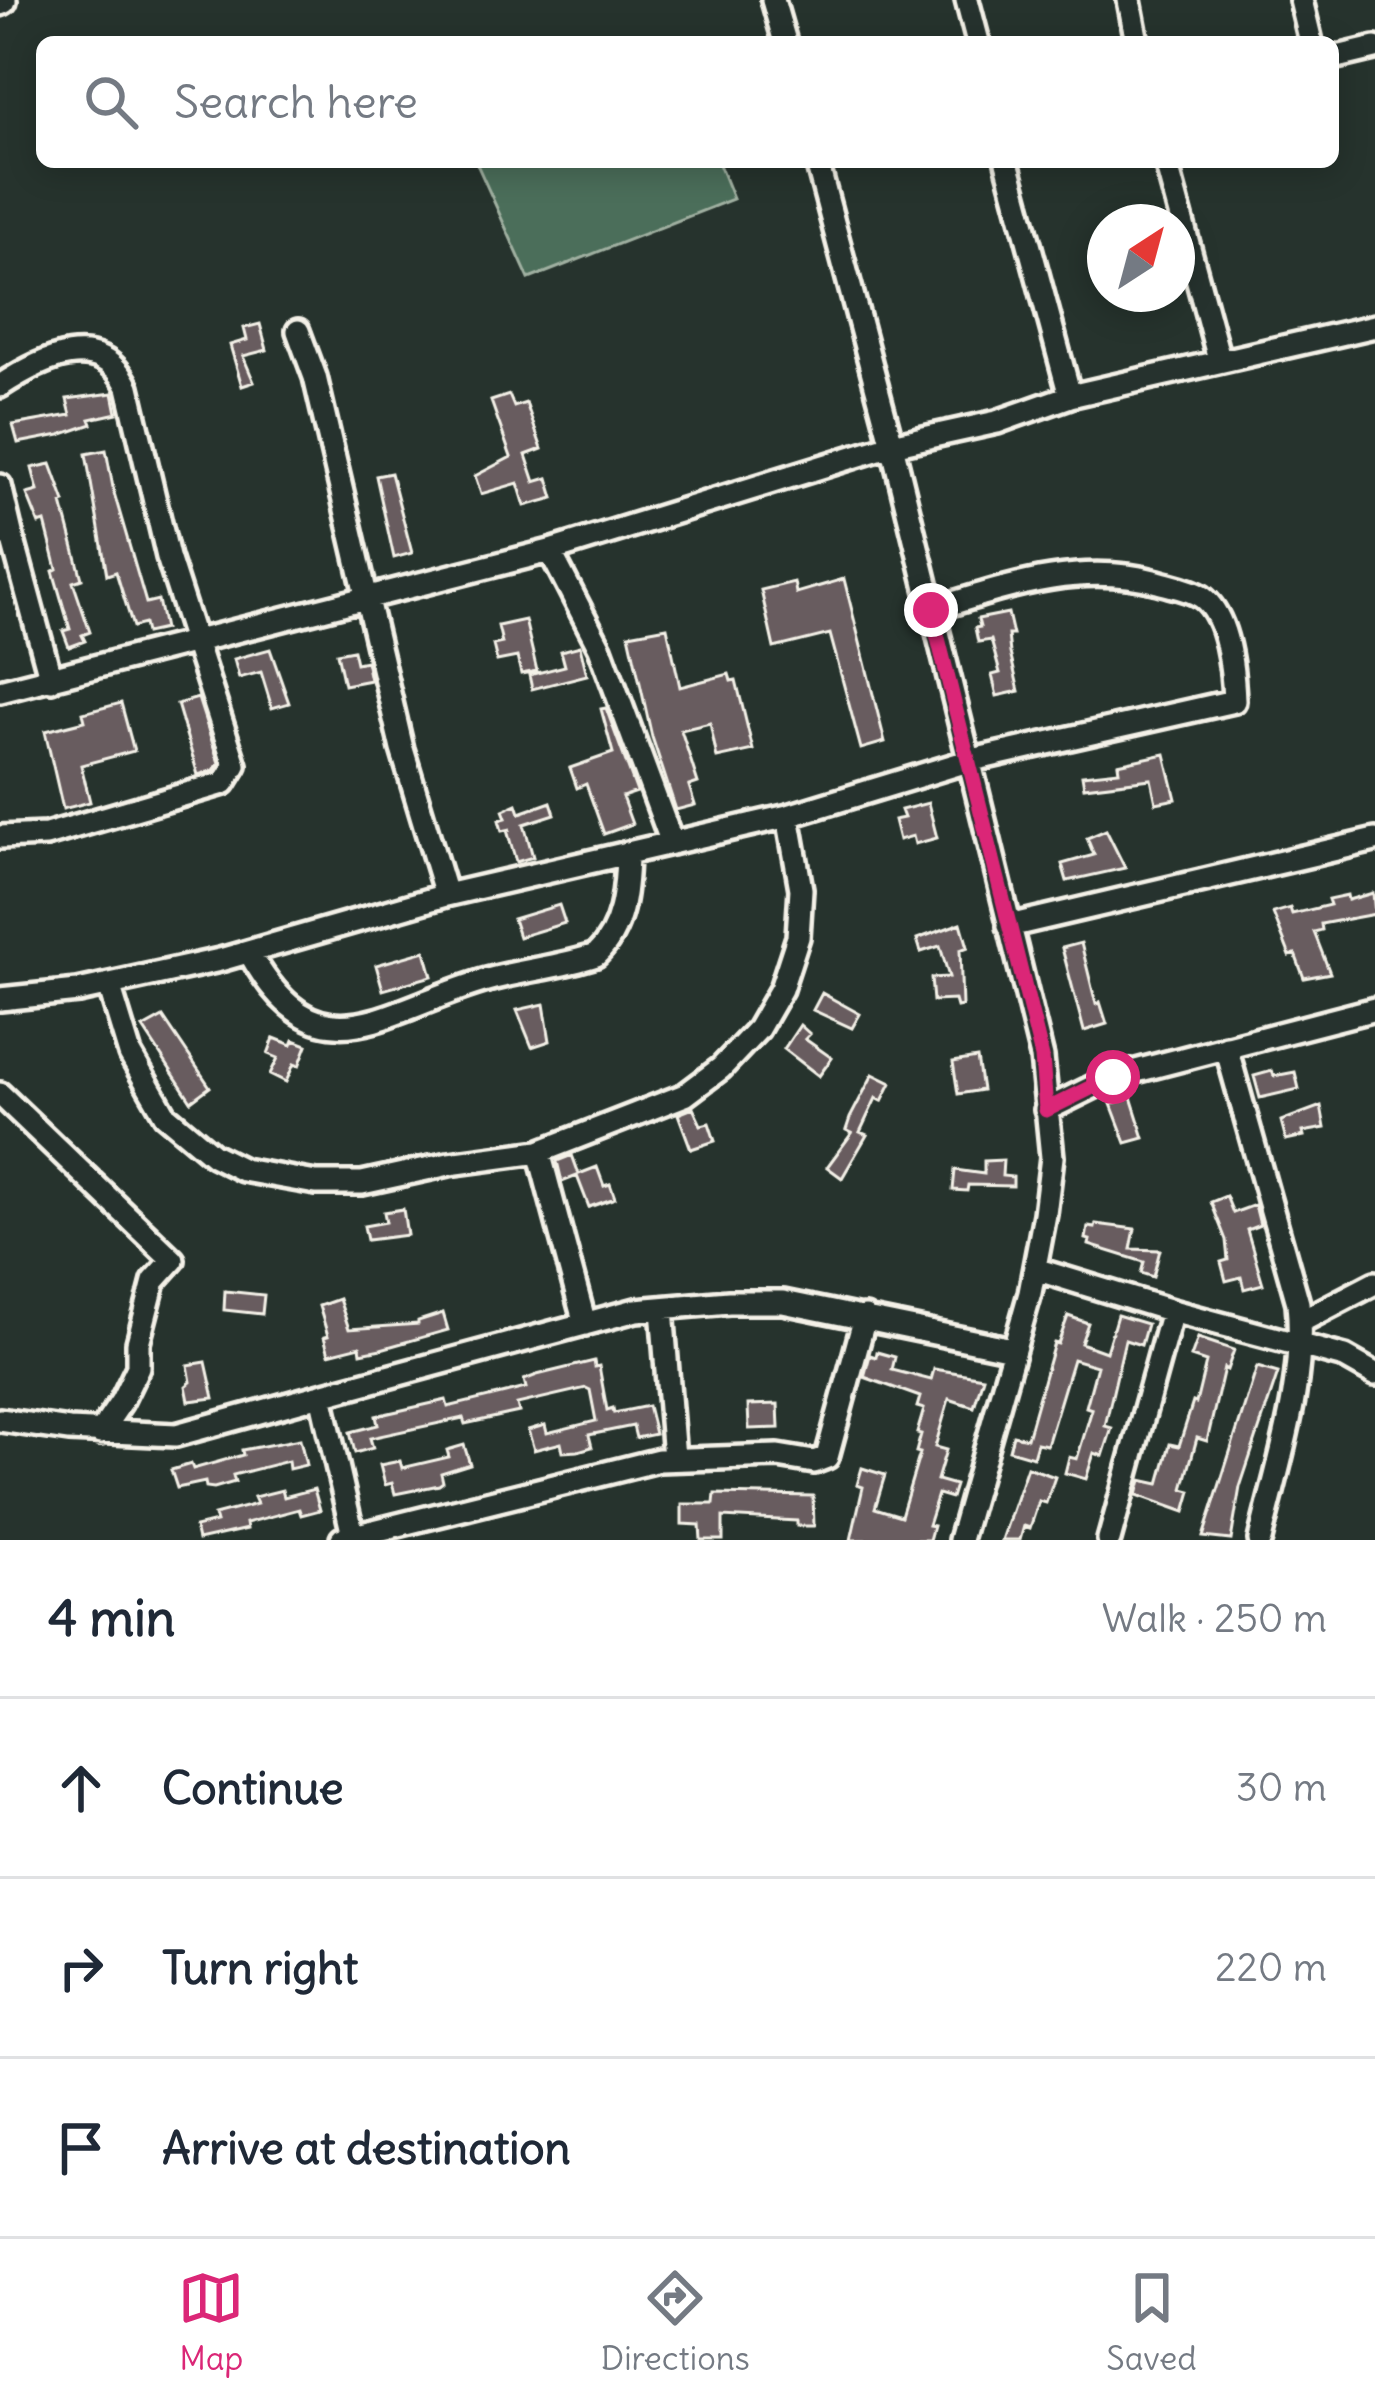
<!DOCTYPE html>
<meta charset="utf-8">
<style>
:root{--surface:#fff;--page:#f6f6f7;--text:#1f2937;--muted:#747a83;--line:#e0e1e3;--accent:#db2777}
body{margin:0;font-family:Delius,sans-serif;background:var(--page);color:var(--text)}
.compass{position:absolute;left:1087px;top:204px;width:108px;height:108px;border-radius:50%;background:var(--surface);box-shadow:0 6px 30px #0003;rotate:36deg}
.stop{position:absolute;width:36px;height:36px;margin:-27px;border:9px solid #db2777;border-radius:50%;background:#fff}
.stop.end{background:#db2777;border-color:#fff;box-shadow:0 3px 12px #0008}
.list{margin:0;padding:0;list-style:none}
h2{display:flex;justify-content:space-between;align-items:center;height:156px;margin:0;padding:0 48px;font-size:51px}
h2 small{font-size:39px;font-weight:400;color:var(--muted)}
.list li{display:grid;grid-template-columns:78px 1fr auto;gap:36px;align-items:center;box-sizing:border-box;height:180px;padding:0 48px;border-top:3px solid var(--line)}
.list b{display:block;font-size:45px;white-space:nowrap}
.list em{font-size:39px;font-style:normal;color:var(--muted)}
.icon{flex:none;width:66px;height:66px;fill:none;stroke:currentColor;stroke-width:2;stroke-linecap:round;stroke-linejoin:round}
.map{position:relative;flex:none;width:1375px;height:1540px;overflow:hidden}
.search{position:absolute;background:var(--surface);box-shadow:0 6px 30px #0003;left:36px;right:36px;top:36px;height:132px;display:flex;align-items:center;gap:30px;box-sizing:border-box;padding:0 42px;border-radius:18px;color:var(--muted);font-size:45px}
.sheet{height:696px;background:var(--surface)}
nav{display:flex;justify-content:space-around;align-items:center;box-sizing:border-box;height:168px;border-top:3px solid var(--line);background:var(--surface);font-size:33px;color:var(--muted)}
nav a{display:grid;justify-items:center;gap:6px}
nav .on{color:var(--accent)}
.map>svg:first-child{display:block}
.park{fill:#4c6e5a;stroke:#a0b0a1;stroke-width:3}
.building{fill:#675c5f;stroke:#f4f1e8;stroke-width:3}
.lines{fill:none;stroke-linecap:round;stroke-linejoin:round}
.minor-casing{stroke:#f4f1e8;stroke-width:30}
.major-casing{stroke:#f4f1e8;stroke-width:36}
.minor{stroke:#26332d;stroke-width:21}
.major{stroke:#26332d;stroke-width:27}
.route{stroke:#db2777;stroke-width:15}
</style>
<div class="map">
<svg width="1375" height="1540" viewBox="0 0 1375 1540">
<rect width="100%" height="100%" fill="#26332d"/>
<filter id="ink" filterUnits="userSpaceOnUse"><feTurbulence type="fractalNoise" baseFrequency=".00833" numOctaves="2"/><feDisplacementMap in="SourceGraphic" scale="24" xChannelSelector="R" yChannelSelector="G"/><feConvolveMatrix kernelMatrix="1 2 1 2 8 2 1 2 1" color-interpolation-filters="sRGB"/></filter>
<g filter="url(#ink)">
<path class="park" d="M 476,162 L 718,162 L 733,199 L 529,279 Z"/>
<path class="building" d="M 260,324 L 267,350 L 243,356 L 254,382 L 242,386 L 230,345 L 247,340 L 244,328 Z
M 113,393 L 117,413 L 90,419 L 92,424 L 60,435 L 18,443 L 13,425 L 71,415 L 67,399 Z
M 509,395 L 514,407 L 526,403 L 542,449 L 526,455 L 535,482 L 548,478 L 554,498 L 525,506 L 518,483 L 481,494 L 475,476 L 511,457 L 491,401 Z
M 106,450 L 114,493 L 146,603 L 158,600 L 164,629 L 146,633 L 144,624 L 133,627 L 116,572 L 107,575 L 86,454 Z
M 51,464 L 65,502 L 62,503 L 82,579 L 73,582 L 90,632 L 82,635 L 85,641 L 69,647 L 63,631 L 70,629 L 53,571 L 57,569 L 45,522 L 39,524 L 27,494 L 38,491 L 32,468 Z
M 391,473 L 412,553 L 394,558 L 376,476 Z
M 844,579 L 885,742 L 861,749 L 830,634 L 774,648 L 761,590 L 794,582 L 796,593 Z
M 1008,613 L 1013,635 L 1008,635 L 1010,653 L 1019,691 L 997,696 L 992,675 L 1000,673 L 991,640 L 978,642 L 975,628 L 980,627 L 978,619 Z
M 525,620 L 537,671 L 521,674 L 517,657 L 497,661 L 493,645 L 502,643 L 498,626 Z
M 667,627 L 680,687 L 729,674 L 731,681 L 736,680 L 753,750 L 717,758 L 710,723 L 681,730 L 698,783 L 689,786 L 695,805 L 676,810 L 652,737 L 629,634 Z
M 580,646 L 587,675 L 532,689 L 529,675 L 565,666 L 561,651 Z
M 270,649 L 289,703 L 272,708 L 261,672 L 239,678 L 234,659 Z
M 353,650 L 356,663 L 366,661 L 370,680 L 344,685 L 337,653 Z
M 198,698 L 219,763 L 214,770 L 198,775 L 177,704 Z
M 121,703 L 134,751 L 81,765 L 90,802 L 63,809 L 45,731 L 85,721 L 83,713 Z
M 606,708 L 637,792 L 622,797 L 632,824 L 604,834 L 586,784 L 577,788 L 570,768 L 613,753 L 601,709 Z
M 1165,754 L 1176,799 L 1156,803 L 1151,779 L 1084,787 L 1082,775 L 1119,771 L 1118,764 Z
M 551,802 L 555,814 L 524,824 L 533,857 L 516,862 L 507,830 L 511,829 L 502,831 L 499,820 L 506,818 L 503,810 L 517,804 L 520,813 Z
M 928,803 L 937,838 L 915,844 L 913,836 L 899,840 L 894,820 L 904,818 L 901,810 Z
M 1106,830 L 1125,868 L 1067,881 L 1062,864 L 1094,855 L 1087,838 Z
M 1373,893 L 1375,914 L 1321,924 L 1322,930 L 1314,932 L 1330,973 L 1304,978 L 1295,954 L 1290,956 L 1273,913 L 1290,908 L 1292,914 L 1330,905 L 1328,899 L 1347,895 L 1348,900 Z
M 559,905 L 565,923 L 519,937 L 513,919 Z
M 961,923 L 968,947 L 960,950 L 962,1006 L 957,1007 L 955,1000 L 933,1001 L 931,978 L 949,977 L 940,946 L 921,952 L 917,939 Z
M 1081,943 L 1096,1004 L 1100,1002 L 1107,1024 L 1084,1031 L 1062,948 Z
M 425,951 L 432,976 L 383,990 L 376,965 Z
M 822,993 L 860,1014 L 852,1028 L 813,1010 Z
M 544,1004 L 550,1041 L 532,1047 L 517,1010 Z
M 163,1017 L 210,1087 L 191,1101 L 143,1028 Z
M 800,1025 L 810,1034 L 805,1039 L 832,1058 L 819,1076 L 784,1049 Z
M 274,1038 L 292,1045 L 294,1040 L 307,1045 L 299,1066 L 294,1064 L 286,1082 L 270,1074 L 278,1058 L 268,1054 Z
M 977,1058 L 982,1090 L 958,1094 L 953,1062 Z
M 1272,1071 L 1274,1076 L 1295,1072 L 1299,1089 L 1260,1098 L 1254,1076 Z
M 873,1074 L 891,1083 L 882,1101 L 876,1098 L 860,1132 L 867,1135 L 842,1178 L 827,1167 L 852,1133 L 846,1130 L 850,1118 Z
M 1131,1097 L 1144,1138 L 1126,1143 L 1111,1104 Z
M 1321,1106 L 1325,1128 L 1303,1132 L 1304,1136 L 1286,1140 L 1281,1121 Z
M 693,1108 L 701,1125 L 709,1123 L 715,1141 L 691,1149 L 678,1114 Z
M 572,1155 L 579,1174 L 597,1167 L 604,1186 L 610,1184 L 615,1198 L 589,1207 L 577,1176 L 562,1182 L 557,1161 Z
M 1003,1160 L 1002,1176 L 1013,1177 L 1013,1186 L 968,1185 L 967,1191 L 953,1190 L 955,1170 L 984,1174 L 984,1161 Z
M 1226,1196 L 1233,1213 L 1255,1205 L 1260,1225 L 1247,1230 L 1263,1284 L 1244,1289 L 1241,1277 L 1226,1281 L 1221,1262 L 1228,1260 L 1226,1240 L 1211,1202 Z
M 403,1209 L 407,1235 L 367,1240 L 364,1226 L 386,1222 L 384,1212 Z
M 1096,1224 L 1135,1229 L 1131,1249 L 1160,1250 L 1153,1277 L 1141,1273 L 1144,1262 L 1089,1245 L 1090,1240 L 1086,1239 L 1088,1227 L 1095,1228 Z
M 225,1291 L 264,1295 L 262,1314 L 224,1310 Z
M 339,1299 L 349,1329 L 418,1324 L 418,1321 L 443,1313 L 448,1330 L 381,1349 L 361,1353 L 360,1346 L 329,1354 L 324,1337 L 328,1336 L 319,1306 Z
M 1117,1315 L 1147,1324 L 1141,1345 L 1125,1340 L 1105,1426 L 1112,1428 L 1103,1456 L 1094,1453 L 1086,1479 L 1065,1473 L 1069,1457 L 1077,1459 L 1092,1409 L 1086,1407 L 1097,1366 L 1073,1359 L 1047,1445 L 1037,1443 L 1033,1457 L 1009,1450 L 1013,1435 L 1027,1438 L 1054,1343 L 1058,1344 L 1068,1316 L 1088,1323 L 1081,1343 L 1106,1352 Z
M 1198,1338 L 1234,1350 L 1227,1370 L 1224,1368 L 1207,1441 L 1197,1438 L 1183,1489 L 1191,1491 L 1185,1512 L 1137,1495 L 1141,1480 L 1159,1484 L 1170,1444 L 1179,1446 L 1193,1402 L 1196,1403 L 1206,1362 L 1191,1357 Z
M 877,1352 L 895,1357 L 892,1370 L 931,1380 L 934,1369 L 983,1377 L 974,1407 L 949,1399 L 935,1447 L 946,1450 L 937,1480 L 955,1485 L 951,1498 L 938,1494 L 928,1525 L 933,1526 L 929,1540 L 851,1540 L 863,1487 L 857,1485 L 862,1468 L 885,1475 L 875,1508 L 901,1516 L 920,1453 L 916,1452 L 921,1434 L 917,1433 L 924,1409 L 917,1407 L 920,1397 L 864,1377 L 870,1355 L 876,1357 Z
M 594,1361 L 595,1367 L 599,1366 L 607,1410 L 613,1408 L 614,1413 L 648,1406 L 655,1434 L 636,1438 L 633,1426 L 589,1435 L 592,1447 L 578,1451 L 563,1452 L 561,1443 L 534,1450 L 528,1430 L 545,1425 L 547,1433 L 596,1421 L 590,1390 L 586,1388 L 517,1404 L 519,1412 L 465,1424 L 463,1418 L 370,1438 L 373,1448 L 355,1453 L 350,1432 L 378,1425 L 376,1416 L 446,1400 L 448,1407 L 526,1388 L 524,1380 L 537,1375 Z
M 206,1362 L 214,1398 L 189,1401 L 186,1386 L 191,1382 L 188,1365 Z
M 1257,1367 L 1278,1373 L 1240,1487 L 1231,1540 L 1203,1537 Z
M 778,1404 L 779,1428 L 749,1429 L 748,1405 Z
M 300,1439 L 306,1465 L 289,1469 L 288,1461 L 233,1475 L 235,1482 L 214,1488 L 206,1487 L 205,1482 L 177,1488 L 171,1470 L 191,1464 L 193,1469 L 243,1455 L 242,1450 Z
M 464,1445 L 470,1464 L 441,1473 L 443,1482 L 439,1485 L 395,1494 L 392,1483 L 385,1485 L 380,1465 L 400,1461 L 402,1468 L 449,1457 L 447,1450 Z
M 1027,1467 L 1055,1477 L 1046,1503 L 1039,1501 L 1030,1528 L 1024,1526 L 1020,1540 L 1002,1540 Z
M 314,1489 L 320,1510 L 301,1515 L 299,1509 L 246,1523 L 247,1529 L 198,1540 L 195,1527 L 216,1522 L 214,1515 L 257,1504 L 254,1497 L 282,1490 L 284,1497 Z
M 715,1494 L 813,1496 L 814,1526 L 797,1526 L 797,1521 L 723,1517 L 723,1540 L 701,1540 L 700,1525 L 682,1524 L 682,1504 L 714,1504 Z"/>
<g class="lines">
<defs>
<path id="minor" d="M 773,0 L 785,42
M 967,0 L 978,42
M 1129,0 L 1137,42
M 1301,0 L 1311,42
M 1333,58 L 1375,48
M 817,162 L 892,445 L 1042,1057 L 1052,1157 L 1045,1214 L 1030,1293 L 960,1540
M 1007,162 L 1070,396
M 1166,162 L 1219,359
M 298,331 L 315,377 L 402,749 L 446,895
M 0,386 C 41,359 100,329 128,387 L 168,557 L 235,765 L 224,783 L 46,835 L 0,837
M 0,486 L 11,533 L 1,535
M 11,533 L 51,680
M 550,551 L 600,648 L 672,843
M 0,691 L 550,551 L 892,445 L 997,422 L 1070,396 L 1375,326
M 1009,926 L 1375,840
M 249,952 C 319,1078 382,1010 487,980 C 523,970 561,967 596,955 C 623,929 626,891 627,855
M 109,985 L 130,1054 L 165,1115 L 213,1155 L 243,1170 L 316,1183 L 362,1183 L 449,1164 L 539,1152 L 685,1095 L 721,1068 L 758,1029 L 781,989 L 798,937 L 801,889 L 788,816
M 0,999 L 78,991 L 220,960 L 446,895 L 788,816 L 968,761 L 1234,701 C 1233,672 1228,616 1202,597 C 1190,589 1171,586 1158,582 C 1079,561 1006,587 931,610
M 1226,1047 L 1298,1303 C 1306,1383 1278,1462 1260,1540
M 0,1094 L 173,1260 L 154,1281 L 138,1343 L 138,1367 L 121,1402 L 100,1433
M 1046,1110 L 1113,1077 L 1375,1009
M 539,1152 L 585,1324
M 1035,1269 L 1172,1311 L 1109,1540
M 662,1309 L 674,1458
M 1172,1311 L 1345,1357 L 1375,1374
M 1300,1322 L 1375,1283
M 0,1420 L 69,1430 L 176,1435 L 321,1395
M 342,1539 L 659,1460 L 778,1456 L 814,1462 L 827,1457 L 865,1317
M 354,1540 L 321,1395 L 636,1310 L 729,1302 L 783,1302 L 1012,1349"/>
<path id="major" d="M 0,1 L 2,0"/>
</defs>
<use href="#minor" class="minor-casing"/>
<use href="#major" class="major-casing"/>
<use href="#minor" class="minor"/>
<use href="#major" class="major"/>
</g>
</g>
<g class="lines" filter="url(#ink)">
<path class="route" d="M 931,610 L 1042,1057 L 1046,1110 L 1113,1077"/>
</g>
</svg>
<svg class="compass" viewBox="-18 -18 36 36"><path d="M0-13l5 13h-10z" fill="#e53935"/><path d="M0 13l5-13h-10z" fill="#747a83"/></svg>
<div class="stop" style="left:1113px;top:1077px"></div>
<div class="stop end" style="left:931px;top:610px"></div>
<div class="search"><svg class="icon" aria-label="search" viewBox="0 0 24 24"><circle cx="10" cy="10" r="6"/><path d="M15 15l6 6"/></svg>Search here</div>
</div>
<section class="sheet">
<h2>4 min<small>Walk · 250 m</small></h2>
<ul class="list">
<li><svg class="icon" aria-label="ahead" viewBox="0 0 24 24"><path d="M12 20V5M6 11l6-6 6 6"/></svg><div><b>Continue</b></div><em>30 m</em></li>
<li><svg class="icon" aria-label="right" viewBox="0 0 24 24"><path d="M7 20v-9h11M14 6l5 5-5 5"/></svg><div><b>Turn right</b></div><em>220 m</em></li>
<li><svg class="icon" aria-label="arrive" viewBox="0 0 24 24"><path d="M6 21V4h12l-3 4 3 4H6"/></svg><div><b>Arrive at destination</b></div></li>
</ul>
</section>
<nav>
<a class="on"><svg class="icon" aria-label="map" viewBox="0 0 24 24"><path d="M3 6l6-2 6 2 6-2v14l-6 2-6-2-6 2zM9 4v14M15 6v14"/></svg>Map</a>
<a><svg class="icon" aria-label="directions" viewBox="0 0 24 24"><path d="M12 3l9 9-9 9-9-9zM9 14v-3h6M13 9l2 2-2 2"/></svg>Directions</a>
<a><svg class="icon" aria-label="saved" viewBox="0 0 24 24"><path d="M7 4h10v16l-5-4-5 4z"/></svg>Saved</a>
</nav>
